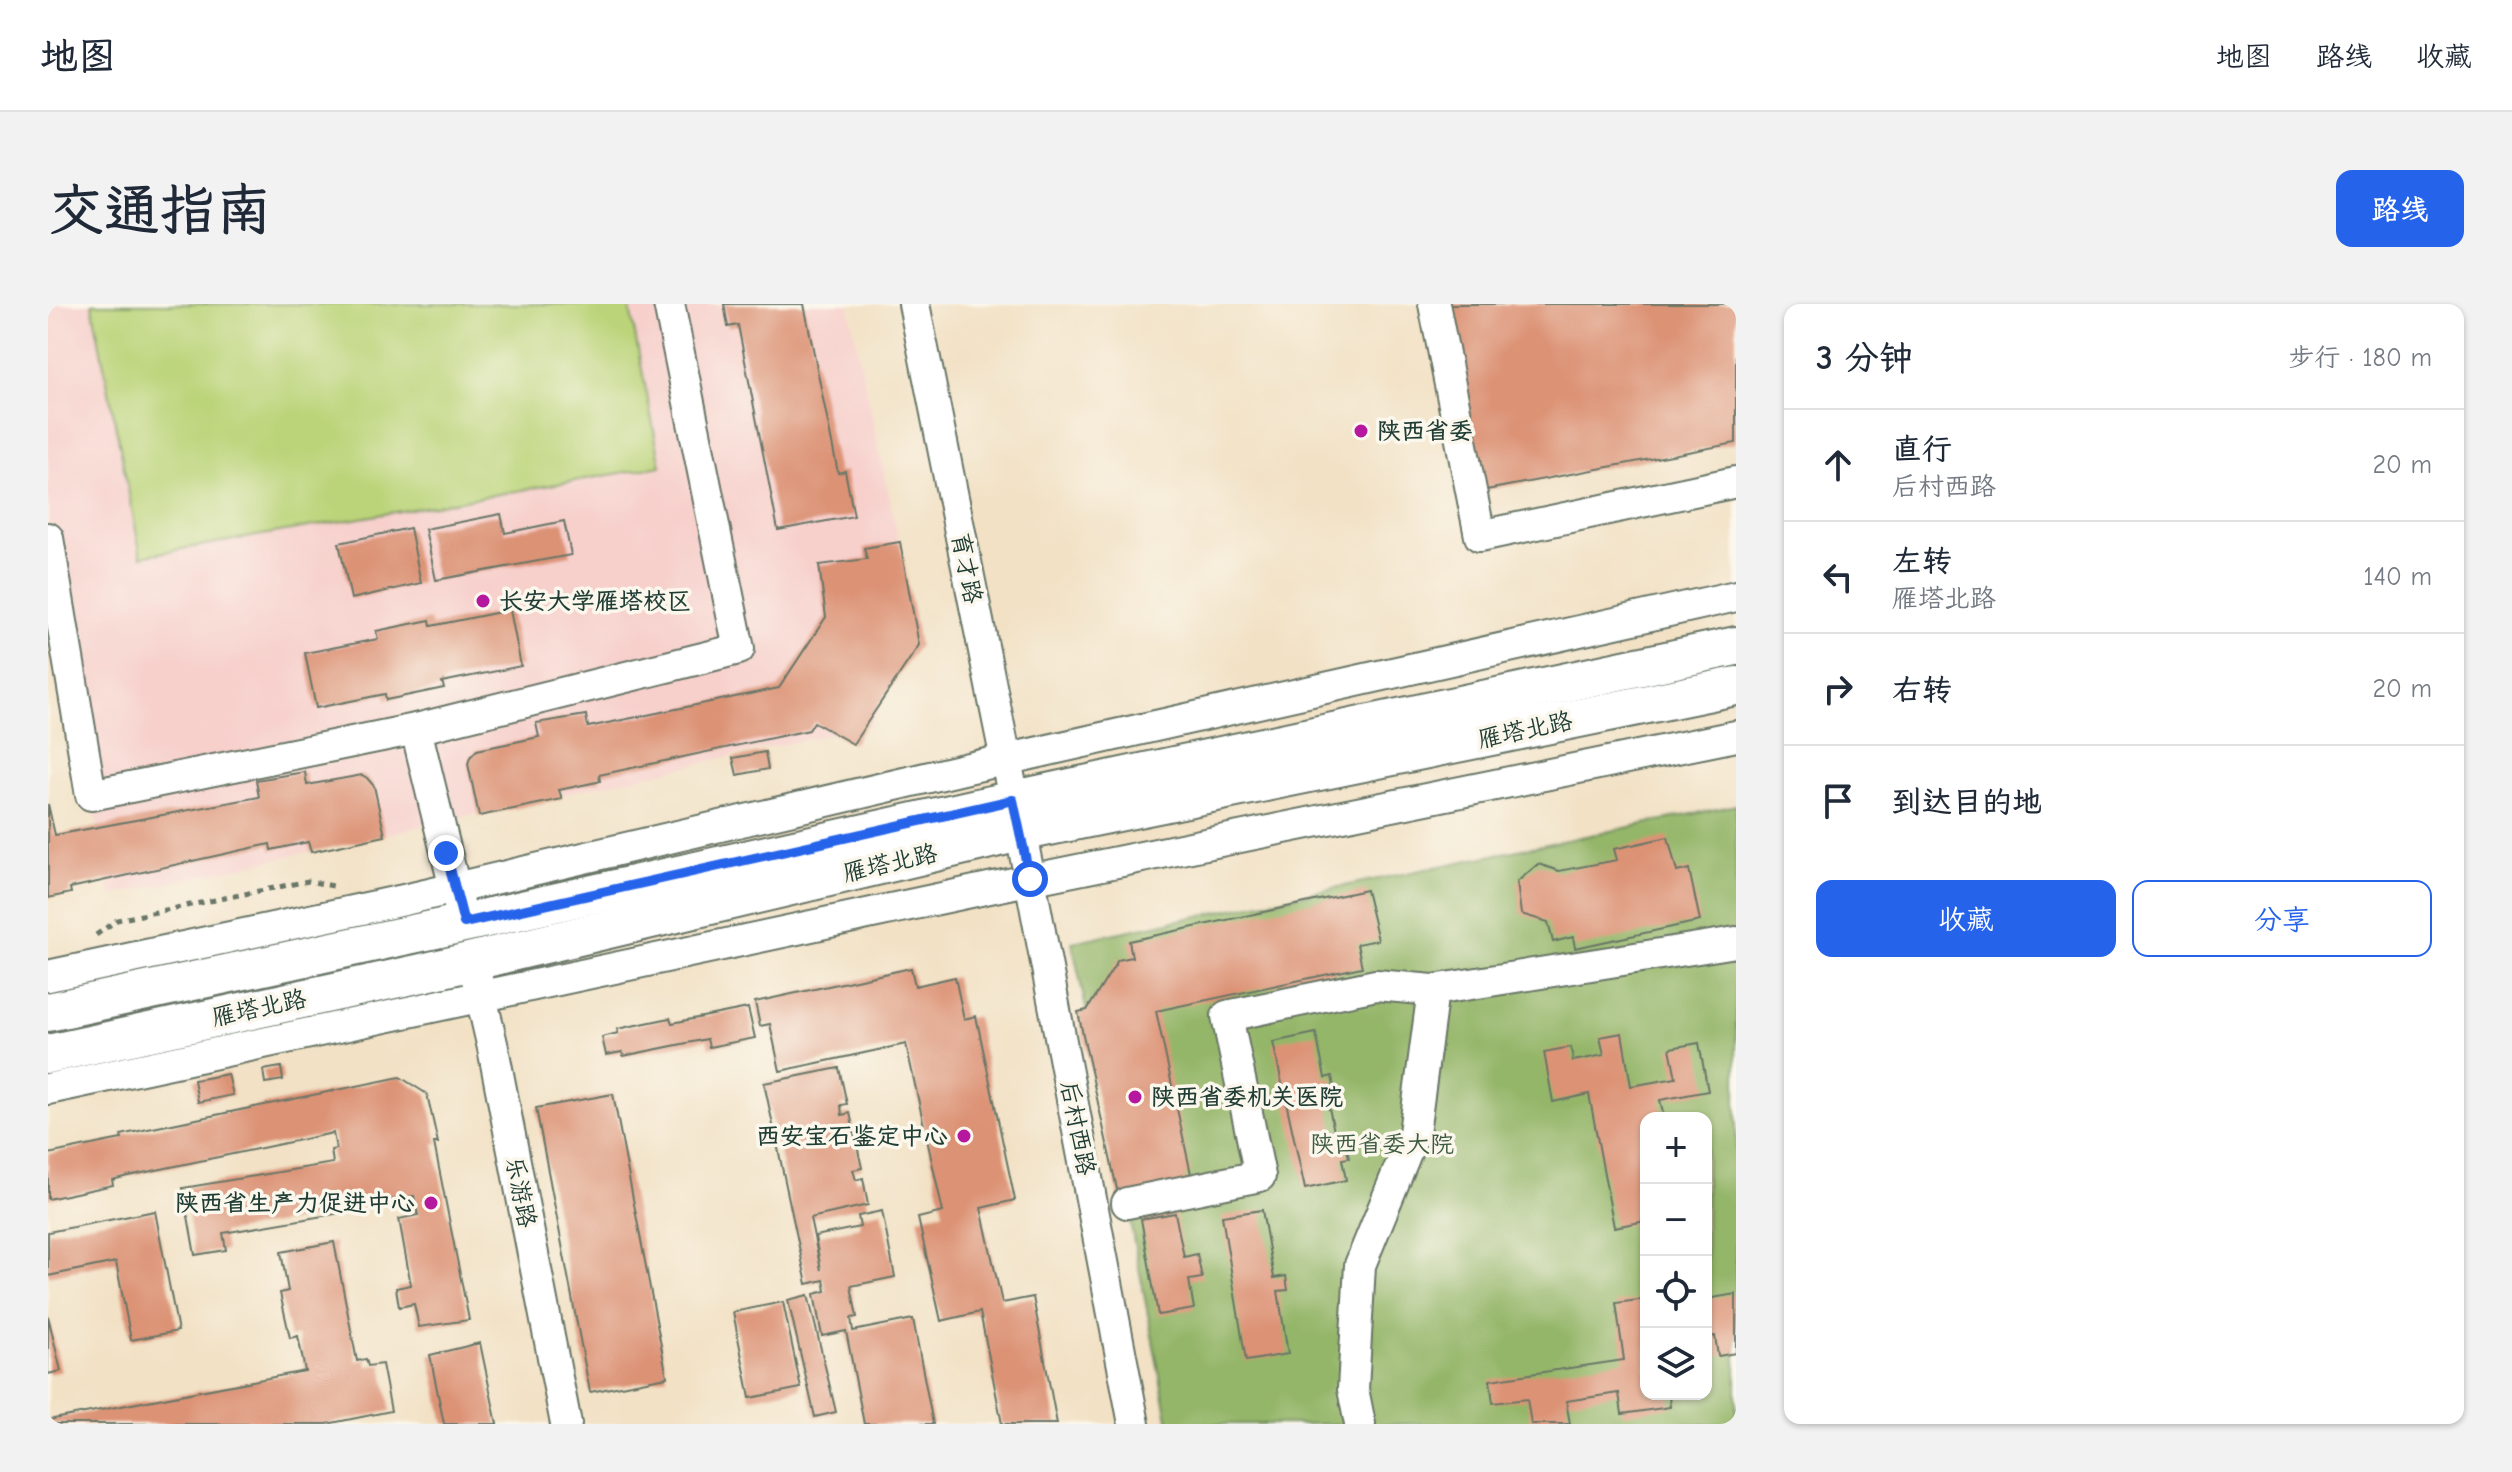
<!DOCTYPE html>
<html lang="zh">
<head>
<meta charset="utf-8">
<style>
	body { margin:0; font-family:"Comic Neue","LXGW WenKai TC",sans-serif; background:#f2f2f3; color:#1f2937 }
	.controls { position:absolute; right:24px; bottom:24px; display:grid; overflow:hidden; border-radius:16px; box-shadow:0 2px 6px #0004 }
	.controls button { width:72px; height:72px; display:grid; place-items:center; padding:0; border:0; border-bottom:2px solid #e0e1e3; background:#fff; color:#1f2937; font:40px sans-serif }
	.stop { position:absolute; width:24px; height:24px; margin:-18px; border:6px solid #2563eb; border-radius:50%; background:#fff }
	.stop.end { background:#2563eb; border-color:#fff; box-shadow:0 2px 8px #0008 }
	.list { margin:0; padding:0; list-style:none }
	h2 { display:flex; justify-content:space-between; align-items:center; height:104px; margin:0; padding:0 32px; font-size:34px }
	h2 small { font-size:26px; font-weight:400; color:#747a83 }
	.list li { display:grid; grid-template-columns:52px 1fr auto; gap:24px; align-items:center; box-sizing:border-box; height:112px; padding:0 32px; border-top:2px solid #e0e1e3 }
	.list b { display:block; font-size:30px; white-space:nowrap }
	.list p { margin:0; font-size:26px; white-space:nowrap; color:#747a83 }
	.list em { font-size:26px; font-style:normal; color:#747a83 }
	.actions { display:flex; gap:16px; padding:24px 32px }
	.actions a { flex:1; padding:18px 0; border:2px solid #2563eb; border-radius:16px; text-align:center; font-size:28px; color:#2563eb }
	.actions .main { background:#2563eb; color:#fff }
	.icon { flex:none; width:44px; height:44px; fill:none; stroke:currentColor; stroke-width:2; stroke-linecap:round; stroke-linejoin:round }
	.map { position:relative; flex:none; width:1688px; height:1120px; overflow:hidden; border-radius:16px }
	header { display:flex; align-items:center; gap:48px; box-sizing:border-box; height:112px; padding:0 40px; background:#fff; border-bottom:2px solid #e0e1e3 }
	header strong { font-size:38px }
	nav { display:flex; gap:44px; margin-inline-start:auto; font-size:28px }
	.intro { display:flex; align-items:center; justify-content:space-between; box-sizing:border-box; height:192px; padding:0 48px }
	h1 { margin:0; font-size:56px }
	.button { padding:20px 36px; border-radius:16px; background:#2563eb; color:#fff; font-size:28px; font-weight:700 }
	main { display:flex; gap:48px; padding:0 48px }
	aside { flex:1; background:#fff; border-radius:16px; box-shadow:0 2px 6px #0004 }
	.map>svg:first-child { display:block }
</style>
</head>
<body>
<header>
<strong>地图</strong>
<nav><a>地图</a><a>路线</a><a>收藏</a></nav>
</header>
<div class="intro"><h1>交通指南</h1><a class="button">路线</a></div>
<main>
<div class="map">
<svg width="1688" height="1120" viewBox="0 0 1688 1120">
	<rect width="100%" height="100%" fill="#fbf7ec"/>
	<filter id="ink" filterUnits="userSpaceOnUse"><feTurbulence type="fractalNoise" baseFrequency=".0125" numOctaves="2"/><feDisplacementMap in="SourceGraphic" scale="16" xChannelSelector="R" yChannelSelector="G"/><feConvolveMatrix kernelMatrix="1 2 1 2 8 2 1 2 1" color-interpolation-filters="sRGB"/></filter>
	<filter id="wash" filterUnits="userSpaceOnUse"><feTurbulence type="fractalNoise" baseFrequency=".006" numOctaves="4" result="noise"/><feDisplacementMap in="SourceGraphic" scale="32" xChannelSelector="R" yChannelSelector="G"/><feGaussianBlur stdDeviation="1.8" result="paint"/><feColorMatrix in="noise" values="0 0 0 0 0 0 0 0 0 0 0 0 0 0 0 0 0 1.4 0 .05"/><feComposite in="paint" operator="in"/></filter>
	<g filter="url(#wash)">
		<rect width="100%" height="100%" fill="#f2e1c5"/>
		<!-- built -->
		<polygon fill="#f7d0cc" points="0,0 800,0 870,328 822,421 63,592 0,266"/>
		<!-- green -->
		<polygon fill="#bbd479" stroke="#6d8856" stroke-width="2" points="44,0 581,0 613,162 93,252"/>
		<!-- forest -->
		<path fill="#94b669" stroke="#5a7a4e" stroke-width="2" fill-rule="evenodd" d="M1688,501V1120H1121L1077,891L1024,638ZM1598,814H1658V1090H1598Z"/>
		<g id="blocks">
			<!-- building -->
			<g fill="#dc9274">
				<polygon points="676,0 756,0 790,169 797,167 806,212 730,226 690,21 680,23"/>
				<polygon points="1398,0 1688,0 1688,139 1433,187"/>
				<polygon points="453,210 457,229 516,217 523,251 388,276 377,225"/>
				<polygon points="362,224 373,279 303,295 291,239"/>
				<polygon points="852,238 871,341 805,440 766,418 761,426 551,471 552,477 549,478 511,486 514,495 431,512 420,460 422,453 429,446 491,433 488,419 538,411 540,423 731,384 778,313 771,261 819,255 816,244"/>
				<polygon points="462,306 473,362 394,378 396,384 338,396 337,390 268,404 257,349 330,335 328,327 382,316 383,322"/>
				<polygon points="717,448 720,465 689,471 685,454"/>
				<polygon points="257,468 259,481 314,471 319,474 326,482 337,532 263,548 260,538 223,546 222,540 22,584 23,589 0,594 0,500 7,531 211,493 208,476"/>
				<polygon points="1620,533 1629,568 1641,565 1652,617 1527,644 1525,633 1505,638 1500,618 1473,610 1469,578 1490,560 1511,567 1569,556 1566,545"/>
				<polygon points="1318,586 1330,636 1309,640 1314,663 1108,707 1143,870 1137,871 1140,884 1072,899 1030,708 1039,706 1070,656 1084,653 1081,637"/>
				<polygon points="863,664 867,682 907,673 916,715 928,712 967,896 933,904 954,999 985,993 1009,1120 954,1120 932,1008 893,1017 870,914 895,908 858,740 732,767 722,720 712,722 707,698"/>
				<polygon points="700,704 707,734 661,743 659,735 575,752 574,748 558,751 554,733 570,729 569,725 622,714 624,719"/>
				<polygon points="1268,729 1277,774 1284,772 1287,788 1278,790 1289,841 1298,840 1301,854 1294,855 1298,876 1257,885 1225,738"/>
				<polygon points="1574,729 1583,782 1628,774 1622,744 1651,739 1660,787 1612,796 1616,814 1598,814 1598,917 1566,923 1541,790 1505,798 1496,748 1523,743 1525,757 1556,751 1552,733"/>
				<polygon points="233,763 235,776 217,779 215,766"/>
				<polygon points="791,764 799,800 793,801 794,811 802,809 814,864 805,866 808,876 815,874 820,901 762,914 773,966 767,932 812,923 810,912 834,907 847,973 803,982 809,1013 803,1014 805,1027 865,1015 885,1120 816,1120 798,1027 774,1032 766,990 778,987 776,976 759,980 716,779"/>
				<polygon points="180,770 185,791 150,798 146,776"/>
				<polygon points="352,773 379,790 390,839 386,839 421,1016 371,1023 366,1000 351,1003 348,984 363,981 351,915 370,911 366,892 293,905 290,892 293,909 175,929 178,946 147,951 135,884 285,859 283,846 288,845 285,829 80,872 64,876 65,881 0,895 0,850 63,837 74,835 73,831 100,825"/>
				<polygon points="565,790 619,1073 542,1088 488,804"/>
				<polygon points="1214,906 1226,974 1238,972 1240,986 1230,987 1240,1050 1198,1057 1174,912"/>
				<polygon points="107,907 130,1027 83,1036 68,958 0,972 0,928"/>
				<polygon points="1127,909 1136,953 1149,950 1154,974 1141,976 1146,1005 1110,1011 1093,915"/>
				<polygon points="286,938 309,1057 318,1055 320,1062 334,1060 343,1107 279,1120 0,1120 0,1116 257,1067 250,1032 242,1034 232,989 240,987 233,948"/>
				<polygon points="1688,990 1688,1049 1670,1052 1667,1032 1658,1033 1658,995"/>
				<polygon points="760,991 788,1108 767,1113 740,996"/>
				<polygon points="1598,995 1598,1090 1621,1090 1622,1103 1574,1110 1571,1089 1518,1097 1522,1120 1483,1120 1479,1095 1445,1099 1442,1076 1576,1056 1568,999"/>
				<polygon points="735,998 753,1084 702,1094 685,1008"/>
				<polygon points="0,1012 13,1067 0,1070"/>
				<polygon points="432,1039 449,1120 396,1120 382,1051"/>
			</g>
		</g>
	</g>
	<g filter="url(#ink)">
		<use href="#blocks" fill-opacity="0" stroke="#697667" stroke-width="2"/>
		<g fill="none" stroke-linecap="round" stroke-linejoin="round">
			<defs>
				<g id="minor">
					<polyline points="866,0 982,575 1086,1120"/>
					<polyline points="1386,0 1432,232 1688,178"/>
					<polyline points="0,234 43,491 368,425 411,601"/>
					<polyline points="368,425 691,345 621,0"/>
					<polyline points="0,672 356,596 920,464 1688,292"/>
					<polyline points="429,675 445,744 518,1120"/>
					<polyline points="0,785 946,583 1688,432"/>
					<polyline points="1079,899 1212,872 1179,712 1328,681 1385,686"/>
					<polyline points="1312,1120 1305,1085 1312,961 1366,829 1385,686 1688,638"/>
				</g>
				<g id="major">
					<polyline points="0,708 416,619 929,504 1688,342"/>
					<polyline points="0,750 374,669 972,528 1688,382"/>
				</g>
			</defs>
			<!-- minor casing -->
			<use href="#minor" stroke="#697667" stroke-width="34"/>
			<!-- major casing -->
			<use href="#major" stroke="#697667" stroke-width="42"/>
			<!-- path -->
			<polyline stroke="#697667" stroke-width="5" stroke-dasharray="6 6" stroke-linecap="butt" points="48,631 69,616 260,577 285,582"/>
			<!-- minor -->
			<use href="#minor" stroke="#fff" stroke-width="30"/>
			<!-- major -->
			<use href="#major" stroke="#fff" stroke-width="38"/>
		</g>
	</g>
	<g fill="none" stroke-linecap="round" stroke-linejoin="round" filter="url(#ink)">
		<!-- route -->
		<polyline stroke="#2563eb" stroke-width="10" points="398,549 416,619 965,496 982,575"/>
	</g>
	<!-- markers -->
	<g fill="#b5179e" stroke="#fbf7ec" stroke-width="3">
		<circle cx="1313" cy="127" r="8"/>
		<circle cx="435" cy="297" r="8"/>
		<circle cx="1087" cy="793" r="8"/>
		<circle cx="916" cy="832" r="8"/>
		<circle cx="383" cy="899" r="8"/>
	</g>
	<g text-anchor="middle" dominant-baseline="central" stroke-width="7" stroke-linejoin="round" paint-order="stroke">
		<!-- poi labels -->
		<g font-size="24" font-weight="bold" fill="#1f3d34" stroke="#fbf7ec" text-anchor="start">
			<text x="1329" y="127">陕西省委</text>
			<text x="451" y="297">长安大学雁塔校区</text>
			<text x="1103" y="793">陕西省委机关医院</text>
			<text x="900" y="832" text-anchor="end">西安宝石鉴定中心</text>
			<text x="367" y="899" text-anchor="end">陕西省生产力促进中心</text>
		</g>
		<!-- street labels -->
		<g font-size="24" fill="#1f3d34" stroke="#fbf7ec">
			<text transform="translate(919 264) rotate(79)">育才路</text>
			<text transform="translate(1477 426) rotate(-12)">雁塔北路</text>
			<text transform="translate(842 559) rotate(-13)">雁塔北路</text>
			<text transform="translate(211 704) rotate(-12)">雁塔北路</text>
			<text transform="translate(1030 824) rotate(79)">后村西路</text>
			<text transform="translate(473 888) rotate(79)">乐游路</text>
		</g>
		<!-- park labels -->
		<g font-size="24" fill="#3e5b42" stroke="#fbf7ec">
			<text x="1334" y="840">陕西省委大院</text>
		</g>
	</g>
</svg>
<div class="controls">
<button>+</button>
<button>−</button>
<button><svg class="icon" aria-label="locate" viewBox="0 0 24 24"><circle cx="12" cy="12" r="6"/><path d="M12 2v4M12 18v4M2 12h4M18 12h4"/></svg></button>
<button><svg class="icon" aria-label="layers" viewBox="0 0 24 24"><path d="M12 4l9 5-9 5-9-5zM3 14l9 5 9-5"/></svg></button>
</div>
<div class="stop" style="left:982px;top:575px"></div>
<div class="stop end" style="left:398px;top:549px"></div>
</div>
<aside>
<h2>3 分钟<small>步行 · 180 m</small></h2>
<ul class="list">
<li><svg class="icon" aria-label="ahead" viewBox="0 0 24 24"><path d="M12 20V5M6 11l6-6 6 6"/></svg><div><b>直行</b><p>后村西路</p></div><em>20 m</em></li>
<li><svg class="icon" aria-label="left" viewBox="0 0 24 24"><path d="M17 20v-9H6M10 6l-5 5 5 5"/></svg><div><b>左转</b><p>雁塔北路</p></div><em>140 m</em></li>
<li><svg class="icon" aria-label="right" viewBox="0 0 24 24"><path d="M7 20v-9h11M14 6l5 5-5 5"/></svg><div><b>右转</b></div><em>20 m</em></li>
<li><svg class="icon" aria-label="arrive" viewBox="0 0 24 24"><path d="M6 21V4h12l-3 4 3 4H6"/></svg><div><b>到达目的地</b></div></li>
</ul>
<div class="actions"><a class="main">收藏</a><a>分享</a></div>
</aside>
</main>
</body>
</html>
